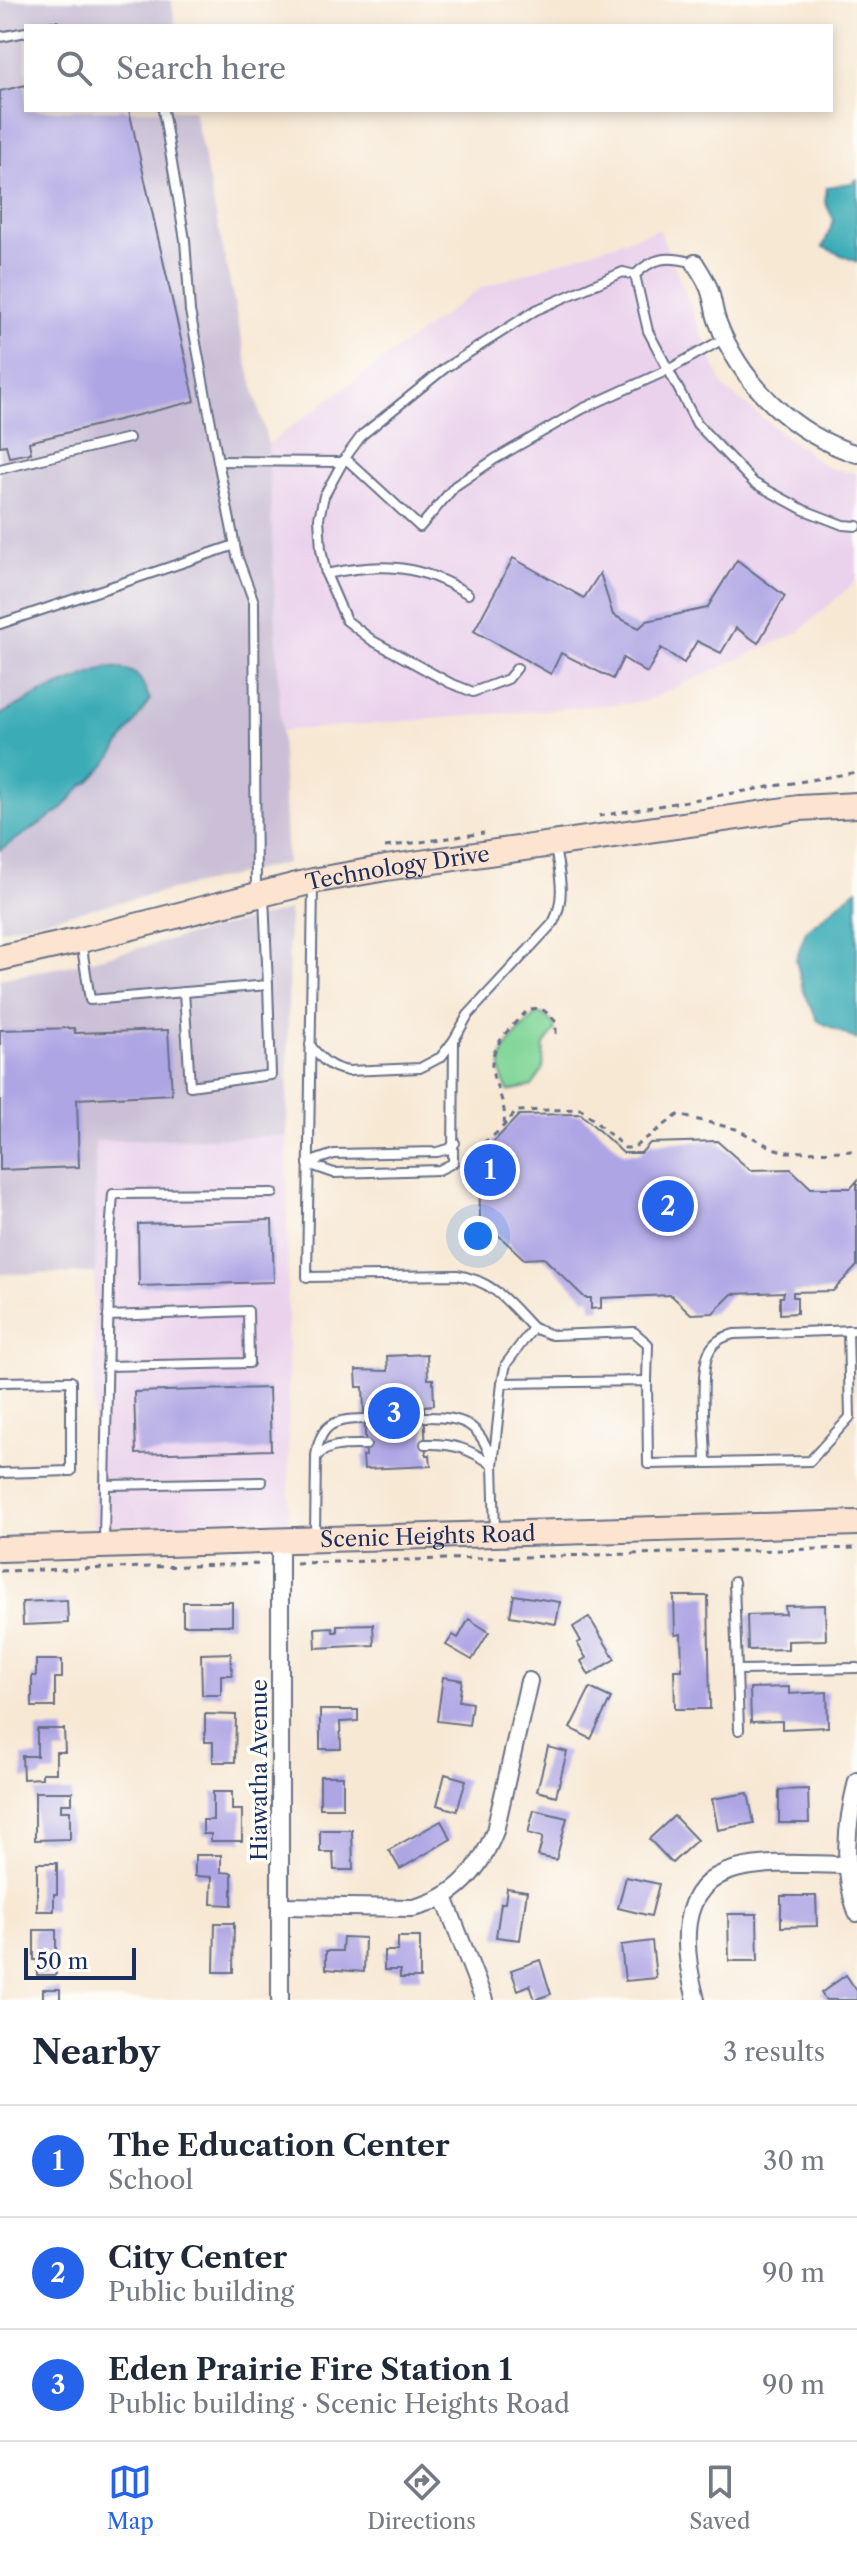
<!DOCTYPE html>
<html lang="en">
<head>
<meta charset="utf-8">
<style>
	body { margin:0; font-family:"Libre Caslon Text",serif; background:#f6f6f7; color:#1f2937 }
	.scale { position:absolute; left:24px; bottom:20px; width:112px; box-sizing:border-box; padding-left:8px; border:4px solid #1b2f5e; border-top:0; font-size:22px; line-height:28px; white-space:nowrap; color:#1b2f5e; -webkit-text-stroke:6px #fdfcf7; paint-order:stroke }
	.you { position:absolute; left:478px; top:1236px; width:28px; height:28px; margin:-20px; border:6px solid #fff; border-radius:50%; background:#1a73e8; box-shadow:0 0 0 12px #1a73e833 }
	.badge { display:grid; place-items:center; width:52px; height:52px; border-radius:50%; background:#2563eb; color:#fff; font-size:26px; font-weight:700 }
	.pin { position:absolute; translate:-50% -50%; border:4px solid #fff; box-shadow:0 2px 8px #0006 }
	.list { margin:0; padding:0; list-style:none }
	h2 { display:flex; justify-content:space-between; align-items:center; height:104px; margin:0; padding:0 32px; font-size:34px }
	h2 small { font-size:26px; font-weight:400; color:#747a83 }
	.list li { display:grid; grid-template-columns:52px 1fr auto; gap:24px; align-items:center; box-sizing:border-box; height:112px; padding:0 32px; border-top:2px solid #e0e1e3 }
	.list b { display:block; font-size:30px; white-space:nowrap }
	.list p { margin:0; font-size:26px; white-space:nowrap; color:#747a83 }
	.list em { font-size:26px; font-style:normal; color:#747a83 }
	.icon { flex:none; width:44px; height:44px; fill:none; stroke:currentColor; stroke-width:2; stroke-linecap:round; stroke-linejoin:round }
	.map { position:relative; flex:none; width:857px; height:2000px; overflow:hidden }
	.search { position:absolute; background:#fff; box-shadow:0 4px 12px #0003; left:24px; right:24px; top:24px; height:88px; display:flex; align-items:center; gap:20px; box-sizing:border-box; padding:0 28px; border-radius:0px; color:#747a83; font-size:30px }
	.sheet { height:440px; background:#fff }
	nav { display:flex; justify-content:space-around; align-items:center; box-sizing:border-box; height:112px; border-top:2px solid #e0e1e3; background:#fff; font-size:22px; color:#747a83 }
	nav a { display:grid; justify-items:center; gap:4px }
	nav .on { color:#2563eb }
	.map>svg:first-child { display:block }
</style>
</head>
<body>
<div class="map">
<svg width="857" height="2000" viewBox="0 0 857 2000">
	<rect width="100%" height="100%" fill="#fdfcf7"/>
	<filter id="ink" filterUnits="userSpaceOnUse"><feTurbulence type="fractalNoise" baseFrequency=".0125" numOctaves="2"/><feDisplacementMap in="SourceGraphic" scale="16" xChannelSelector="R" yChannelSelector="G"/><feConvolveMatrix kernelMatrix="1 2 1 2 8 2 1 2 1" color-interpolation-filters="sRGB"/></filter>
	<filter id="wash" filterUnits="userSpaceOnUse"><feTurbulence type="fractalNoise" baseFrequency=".006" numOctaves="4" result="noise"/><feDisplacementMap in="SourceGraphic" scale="32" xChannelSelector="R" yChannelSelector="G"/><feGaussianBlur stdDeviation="1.8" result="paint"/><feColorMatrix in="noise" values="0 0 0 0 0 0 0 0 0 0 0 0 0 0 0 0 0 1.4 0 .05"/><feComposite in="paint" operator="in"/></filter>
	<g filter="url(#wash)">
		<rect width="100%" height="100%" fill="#f7e8d4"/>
		<!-- built -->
		<g fill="#ead1ec">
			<polygon points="659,229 724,388 826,467 857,474 857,580 799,632 643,702 281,731 268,444 481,288"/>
			<polygon points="287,1136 289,1526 93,1526 95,1141"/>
		</g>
		<!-- industrial -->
		<g fill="#cabfd6">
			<polygon points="0,0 171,0 176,26 26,26 26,110 194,110 245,355 268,444 287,863 0,930"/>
			<polygon points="289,910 287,1136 95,1141 96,1273 0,1274 0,979 72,965"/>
		</g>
		<!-- green -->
		<path fill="#83d79a" stroke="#4f837c" stroke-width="2" d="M536,1014H542L553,1023L555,1030L544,1045L543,1069L532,1086L508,1091C488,1055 514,1038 536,1014Z"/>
		<!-- water -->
		<g fill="#3bacb6" stroke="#2b6e8a" stroke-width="2">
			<polygon points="857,179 857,262 823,247 834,220 825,202 827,187 851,183"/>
			<path d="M109,667C138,670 139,674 150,700L107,763L89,782L83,785L61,810L0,850V715L41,693Z"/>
			<polygon points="857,889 857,1040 818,1021 803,990 796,959 806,931"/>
		</g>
		<g id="blocks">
			<!-- building -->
			<g fill="#aea5e4">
				<polygon points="26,85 26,110 129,110 195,401 29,442 31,453 9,457 6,445 0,446 0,91"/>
				<polygon points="513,558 584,598 600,573 613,615 639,628 647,621 707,608 737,560 785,596 758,643 736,628 721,653 697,641 684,663 661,648 647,673 623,658 613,679 561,653 551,674 474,631"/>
				<polygon points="74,1028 75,1033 168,1030 172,1094 77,1099 79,1167 0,1170 0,1030"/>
				<polygon points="581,1114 623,1153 641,1153 650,1143 717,1141 750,1170 791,1169 811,1188 851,1188 857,1181 857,1266 833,1291 793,1292 793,1297 797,1297 797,1313 780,1314 780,1297 783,1297 784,1292 732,1294 713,1313 691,1314 671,1295 601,1298 601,1308 591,1309 591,1298 585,1298 544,1258 524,1259 480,1218 479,1157 519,1115"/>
				<polygon points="272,1220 274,1282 139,1286 138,1224"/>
				<polygon points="427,1354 428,1379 433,1379 434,1405 424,1406 426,1455 430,1455 431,1466 364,1469 363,1456 366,1456 363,1387 357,1387 356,1370 388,1371 387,1356"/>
				<polygon points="269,1388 271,1450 136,1454 134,1392"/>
				<polygon points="514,1595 560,1602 556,1624 510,1616"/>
				<polygon points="674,1596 708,1596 710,1709 675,1709 674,1670 682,1670 681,1634 675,1635"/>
				<polygon points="67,1600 68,1623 23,1625 22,1602"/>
				<rect x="183" y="1602" width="49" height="23"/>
				<polygon points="825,1605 826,1640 788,1641 788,1649 748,1650 747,1615 786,1614 785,1606"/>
				<polygon points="589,1617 615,1659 589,1675 581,1661 586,1658 577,1643 581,1641 573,1627"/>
				<polygon points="469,1619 489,1632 472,1660 446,1645 453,1635 458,1638"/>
				<polygon points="373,1624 374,1645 316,1648 315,1628 332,1627 333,1632 337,1632 337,1625"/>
				<polygon points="231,1653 232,1675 221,1675 221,1695 202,1695 201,1654"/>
				<polygon points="36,1660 62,1660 62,1678 55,1678 55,1707 32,1707 32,1676 36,1676"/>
				<polygon points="443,1677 462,1680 459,1701 472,1703 469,1725 437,1721"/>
				<polygon points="789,1687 789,1694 827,1692 828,1727 782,1729 782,1721 751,1722 750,1688"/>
				<polygon points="590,1688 611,1698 591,1739 570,1728"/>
				<polygon points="320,1710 358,1710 358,1721 340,1722 341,1749 320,1749"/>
				<polygon points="205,1714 236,1715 235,1762 213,1762 213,1742 205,1742"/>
				<polygon points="37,1729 64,1729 65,1752 56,1752 56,1773 42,1773 42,1778 23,1779 22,1756 37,1756"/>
				<polygon points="548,1747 567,1752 556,1796 537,1791"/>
				<polygon points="445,1774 466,1780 457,1811 437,1805"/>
				<rect x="320" y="1776" width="23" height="32"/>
				<polygon points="808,1789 809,1823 779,1823 779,1790"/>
				<polygon points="35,1792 72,1792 72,1804 61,1804 61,1811 70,1811 70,1839 35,1840"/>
				<polygon points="213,1792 232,1792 232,1810 242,1810 242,1841 211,1841 211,1834 203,1834 203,1820 213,1820"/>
				<polygon points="748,1793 754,1823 718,1830 712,1799"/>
				<polygon points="534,1810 567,1818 556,1860 538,1856 543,1837 528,1833"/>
				<polygon points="674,1816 697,1840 672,1863 649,1839"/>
				<polygon points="441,1821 451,1839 400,1869 389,1850"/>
				<polygon points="320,1830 352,1830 353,1870 334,1870 333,1852 320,1852"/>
				<polygon points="195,1855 221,1855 221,1872 232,1873 232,1905 211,1904 212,1877 195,1876"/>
				<polygon points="37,1863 57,1863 57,1894 54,1894 54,1911 37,1911"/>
				<polygon points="626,1877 659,1884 651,1916 618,1908"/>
				<polygon points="507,1888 527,1891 520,1940 496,1937 501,1903 505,1903"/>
				<polygon points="781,1896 816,1896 817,1926 781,1927"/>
				<polygon points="728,1914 757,1914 758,1961 729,1961"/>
				<polygon points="215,1923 234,1923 233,1972 214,1972"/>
				<polygon points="34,1930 56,1930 56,1975 37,1975 37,1960 34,1960"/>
				<polygon points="343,1937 365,1938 364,1972 326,1969 326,1951 342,1951"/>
				<polygon points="398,1937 420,1937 420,1978 400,1978 400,1970 384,1970 384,1951 398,1951"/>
				<polygon points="652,1941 656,1978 625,1981 621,1945"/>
				<polygon points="540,1960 551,1994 535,2000 530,1985 518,1990 511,1970"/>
				<polygon points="846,1975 857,1991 857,2000 826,2000 821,1993"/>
				<rect x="43" y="1989" width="17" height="11"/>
			</g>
		</g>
	</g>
	<g filter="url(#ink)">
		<use href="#blocks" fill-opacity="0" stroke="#687087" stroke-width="2"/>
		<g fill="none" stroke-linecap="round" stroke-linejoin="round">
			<defs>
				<g id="lane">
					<polyline points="51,26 56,26"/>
					<polyline points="0,37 26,32"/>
					<polyline points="163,110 185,240 190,311 218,461 237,556 254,602 256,892"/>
					<path d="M695,263C669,256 654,256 635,275L648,331L697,424L754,483L804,510L843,525L857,526"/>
					<polyline points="345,458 420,527 455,486 495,459 582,409 668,370 725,338"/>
					<polyline points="218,461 342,462"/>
					<polyline points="0,469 129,438"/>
					<path d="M326,574C381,562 420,564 468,594"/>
					<polyline points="0,624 235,545"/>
					<polyline points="517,668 508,679 473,692 450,683 373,641 346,620 326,574 321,549 319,518 324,496 345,458 362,435 445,368 536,310 623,272 635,275"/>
					<path d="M313,886L307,1277L457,1275C494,1281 509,1303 533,1328L506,1364L502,1383L493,1465L495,1531"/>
					<polyline points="81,941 90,1000 268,985 264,897"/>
					<polyline points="184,992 190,1086 271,1075 268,985"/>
					<path d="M310,1045C321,1059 330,1068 348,1071L420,1068L441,1057L454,1040"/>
					<polyline points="308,1163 334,1154 437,1152 449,1149 455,1143"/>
					<path d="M308,1164L334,1173L439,1170L453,1163L454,1040L468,1015L553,923C566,898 560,875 555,848"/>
					<polyline points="533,1328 552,1335 634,1332 648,1344 647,1381"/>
					<polyline points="107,1366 249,1363 248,1311 108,1316"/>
					<polyline points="0,1382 71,1381 71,1471 0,1473"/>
					<path d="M502,1383L647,1381L648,1464L706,1463C706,1437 699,1372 709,1352C714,1341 723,1337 734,1334L857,1330"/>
					<path d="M424,1417C462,1416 480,1423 492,1461"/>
					<path d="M425,1444C453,1443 470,1449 493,1465"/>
					<path d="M316,1456C320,1424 334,1419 364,1419"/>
					<polyline points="706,1463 810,1461 850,1417 848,1330"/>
					<polyline points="105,1485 262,1482"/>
					<path d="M315,1535L316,1457C329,1443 348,1445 366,1445"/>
					<polyline points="104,1541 110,1233 113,1194 273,1193"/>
					<polyline points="734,1582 739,1730"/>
					<polyline points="737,1670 857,1668"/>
				</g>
				<g id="street">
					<path d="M695,263C699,270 704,277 707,284C713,295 713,309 717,320C740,383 794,435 857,454"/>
					<path d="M857,1781C846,1825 842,1869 857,1913"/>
					<polyline points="444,1897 484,2000"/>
					<path d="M281,1906L413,1908C456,1898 480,1870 495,1831L529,1681"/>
					<polyline points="280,2000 280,1541"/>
					<path d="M696,2000C684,1953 673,1885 736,1869C770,1860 811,1865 847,1865"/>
				</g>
				<g id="secondary">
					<path id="s1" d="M0,958L81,940L313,881L386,868L799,808L857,805"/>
					<path id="s2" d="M0,1549L857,1523"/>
				</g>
			</defs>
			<!-- lane casing -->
			<use href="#lane" stroke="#687087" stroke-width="12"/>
			<!-- street casing -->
			<use href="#street" stroke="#687087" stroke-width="20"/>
			<!-- secondary casing -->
			<use href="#secondary" stroke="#687087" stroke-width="28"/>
			<!-- path -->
			<g stroke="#687087" stroke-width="3" stroke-dasharray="6 6" stroke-linecap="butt">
				<polyline points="599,816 857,772"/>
				<polyline points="385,847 484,833"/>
				<path d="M504,1125C506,1107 501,1098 495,1081C483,1051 509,1029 528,1010C542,1005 547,1013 556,1022V1035"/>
				<path d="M472,1147C492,1142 504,1125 517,1111L581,1109L625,1148H633L678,1115L736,1129L773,1148L786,1152L857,1151"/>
				<polyline points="296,1563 857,1548"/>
				<polyline points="0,1571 264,1564"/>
			</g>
			<!-- lane -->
			<use href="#lane" stroke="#fff" stroke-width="8"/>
			<!-- street -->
			<use href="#street" stroke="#fff" stroke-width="16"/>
			<!-- secondary -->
			<use href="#secondary" stroke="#fde4d1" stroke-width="24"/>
		</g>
	</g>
	<g text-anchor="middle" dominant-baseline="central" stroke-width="7" stroke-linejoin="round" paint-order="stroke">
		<!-- street labels -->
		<g font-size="22" fill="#1b2f5e" stroke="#fdfcf7">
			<text stroke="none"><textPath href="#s1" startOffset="408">Technology Drive</textPath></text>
			<text stroke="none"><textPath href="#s2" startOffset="428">Scenic Heights Road</textPath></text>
			<text transform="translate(259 1770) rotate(-90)">Hiawatha Avenue</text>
		</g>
	</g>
</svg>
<div class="scale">50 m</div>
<div class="you"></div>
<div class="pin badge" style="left:490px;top:1170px">1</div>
<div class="pin badge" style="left:668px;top:1206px">2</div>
<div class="pin badge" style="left:394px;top:1413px">3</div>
<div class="search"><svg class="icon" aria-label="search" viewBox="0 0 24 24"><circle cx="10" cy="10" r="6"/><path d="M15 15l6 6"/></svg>Search here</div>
</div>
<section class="sheet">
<h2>Nearby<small>3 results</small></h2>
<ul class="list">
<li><span class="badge">1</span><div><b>The Education Center</b><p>School</p></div><em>30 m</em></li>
<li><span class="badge">2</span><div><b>City Center</b><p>Public building</p></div><em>90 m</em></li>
<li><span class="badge">3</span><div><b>Eden Prairie Fire Station 1</b><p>Public building · Scenic Heights Road</p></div><em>90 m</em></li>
</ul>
</section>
<nav>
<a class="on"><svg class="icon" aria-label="map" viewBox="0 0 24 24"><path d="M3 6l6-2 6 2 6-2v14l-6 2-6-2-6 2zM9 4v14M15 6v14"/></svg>Map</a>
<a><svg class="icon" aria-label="directions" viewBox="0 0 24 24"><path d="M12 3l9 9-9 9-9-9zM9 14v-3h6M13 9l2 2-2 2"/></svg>Directions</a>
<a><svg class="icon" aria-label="saved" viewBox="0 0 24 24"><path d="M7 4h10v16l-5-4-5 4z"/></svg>Saved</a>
</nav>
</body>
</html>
